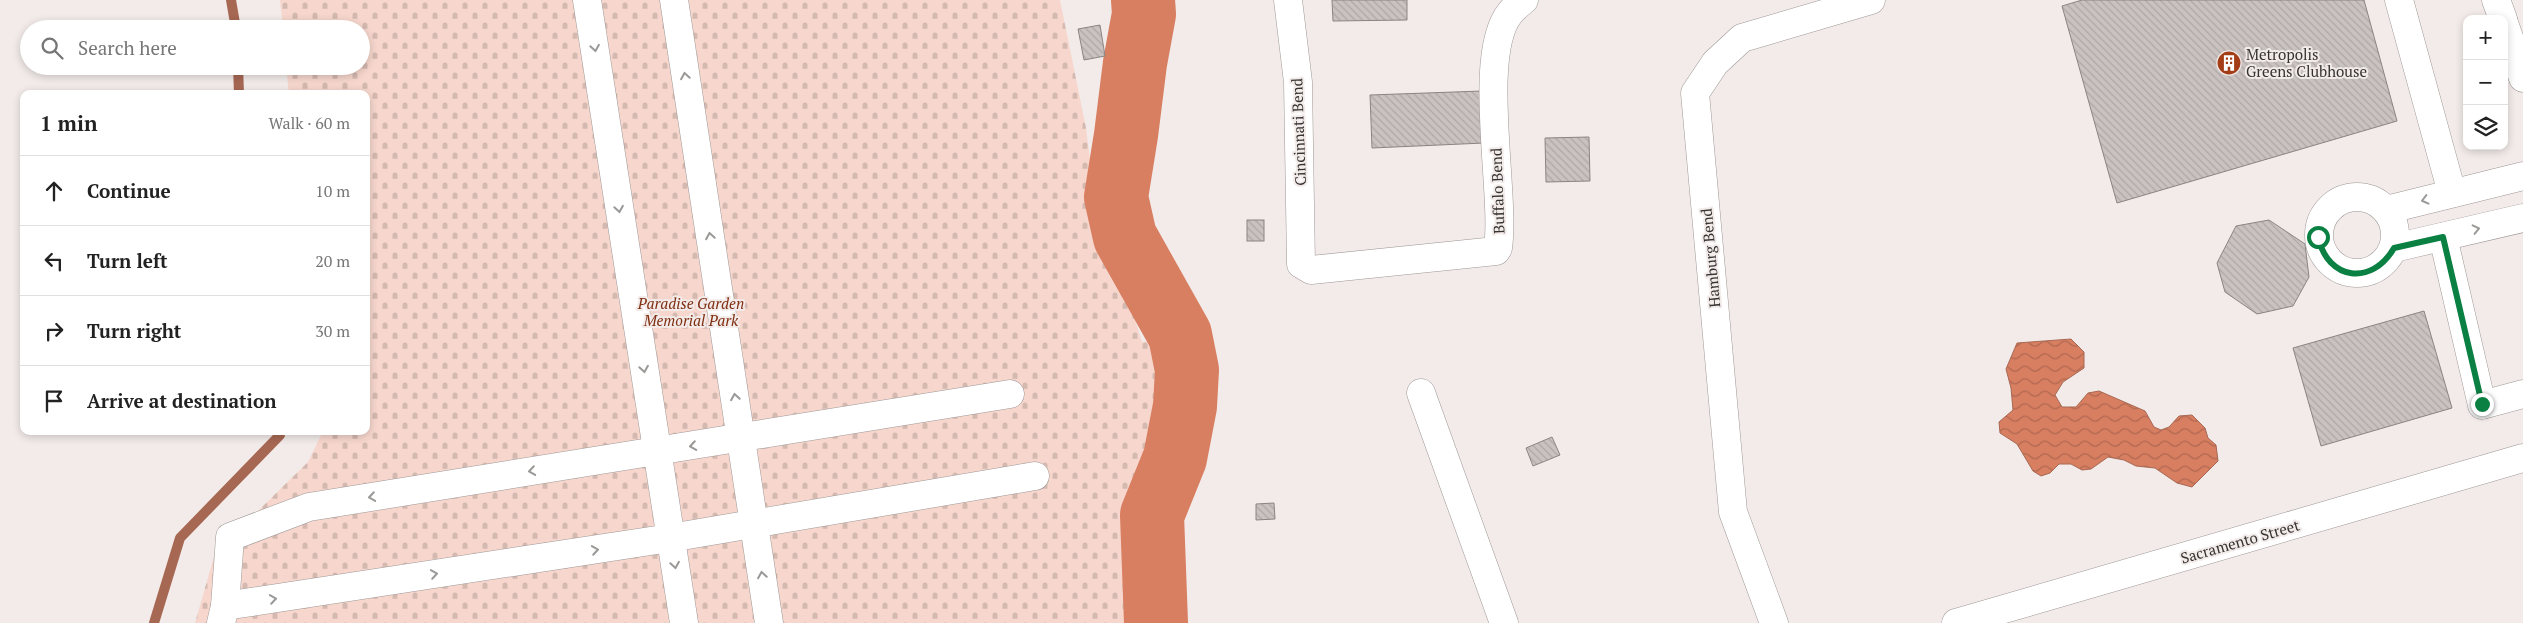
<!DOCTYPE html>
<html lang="en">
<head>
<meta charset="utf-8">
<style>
	body { margin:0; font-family:"PT Serif",serif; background:#f2f2f2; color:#222 }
	.controls { position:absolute; right:15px; top:15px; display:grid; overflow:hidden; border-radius:10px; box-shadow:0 2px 8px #0003 }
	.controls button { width:45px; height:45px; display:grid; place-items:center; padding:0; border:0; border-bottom:1px solid #e0e0e0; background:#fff; color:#222; font:25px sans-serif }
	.stop { position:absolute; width:15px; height:15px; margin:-11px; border:4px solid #0b8043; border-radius:50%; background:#fff }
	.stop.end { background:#0b8043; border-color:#fff; box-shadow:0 1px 5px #0008 }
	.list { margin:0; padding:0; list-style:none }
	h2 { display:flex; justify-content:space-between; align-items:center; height:65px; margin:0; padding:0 20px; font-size:21px }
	h2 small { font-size:16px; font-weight:400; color:#767676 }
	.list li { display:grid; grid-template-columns:32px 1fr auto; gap:15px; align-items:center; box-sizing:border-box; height:70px; padding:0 20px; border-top:1px solid #e0e0e0 }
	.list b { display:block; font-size:19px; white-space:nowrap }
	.list em { font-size:16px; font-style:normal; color:#767676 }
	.icon { flex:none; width:28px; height:28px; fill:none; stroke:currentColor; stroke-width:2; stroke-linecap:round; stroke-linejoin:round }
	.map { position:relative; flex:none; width:2523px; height:623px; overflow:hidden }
	.search { position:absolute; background:#fff; box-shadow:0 2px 8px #0003; left:20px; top:20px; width:350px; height:55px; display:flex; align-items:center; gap:12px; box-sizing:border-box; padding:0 18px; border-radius:28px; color:#767676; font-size:19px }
	.panel { position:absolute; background:#fff; box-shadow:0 2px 8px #0003; left:20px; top:90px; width:350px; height:345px; border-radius:10px }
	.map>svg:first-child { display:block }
</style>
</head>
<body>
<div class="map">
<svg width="2523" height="623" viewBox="0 0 2523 623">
	<defs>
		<pattern id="cemetery-stones" width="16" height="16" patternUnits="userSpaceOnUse" patternTransform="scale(1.25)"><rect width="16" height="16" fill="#f7d7cd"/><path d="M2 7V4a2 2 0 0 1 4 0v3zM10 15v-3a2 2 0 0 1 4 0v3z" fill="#d4b9b0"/></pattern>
		<pattern id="water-waves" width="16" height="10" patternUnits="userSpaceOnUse" patternTransform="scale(1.25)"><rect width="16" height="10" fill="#d87e61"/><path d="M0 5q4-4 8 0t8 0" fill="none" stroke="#b06851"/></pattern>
		<pattern id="building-back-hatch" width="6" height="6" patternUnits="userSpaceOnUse" patternTransform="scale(1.25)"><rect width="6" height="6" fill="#c9c2c0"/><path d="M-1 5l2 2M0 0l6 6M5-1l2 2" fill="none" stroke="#ada7a5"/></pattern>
	</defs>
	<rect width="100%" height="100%" fill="#f2ebe9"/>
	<!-- cemetery -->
	<polygon fill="url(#cemetery-stones)" points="280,0 1060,0 1086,128 1100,240 1130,303 1142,342 1180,335 1187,370 1185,406 1175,458 1152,515 1156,623 195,623 215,553 308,462 323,431 366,431 366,94 289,94 286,66 361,66 361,29 283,29"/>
	<!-- water -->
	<polygon fill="url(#water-waves)" stroke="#a76853" points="2071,339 2084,352 2084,368 2063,382 2055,395 2062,407 2076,407 2088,393 2099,391 2145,411 2154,427 2161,430 2169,427 2179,416 2192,415 2205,428 2208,438 2216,445 2218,461 2192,487 2177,483 2155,468 2136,466 2124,460 2108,457 2091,469 2082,470 2071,464 2059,464 2050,473 2041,476 2033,471 2017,444 2000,433 1999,422 2013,410 2011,388 2006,369 2017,343"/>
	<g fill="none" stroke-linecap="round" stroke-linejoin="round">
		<!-- stream -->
		<g stroke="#a76853" stroke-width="10">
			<polyline points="231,0 236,29"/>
			<polyline points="238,66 239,94"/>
			<polyline points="154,623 180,538 280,435 280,431"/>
		</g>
		<!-- river -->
		<polyline stroke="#d87e61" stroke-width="64" points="1143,0 1144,14 1135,63 1126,135 1116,197 1125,237 1180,335 1187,370 1185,406 1175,458 1152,515 1156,623"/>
	</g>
	<!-- building -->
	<g fill="url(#building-back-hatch)" stroke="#8a8482">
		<polygon points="1332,0 1407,0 1407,20 1333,21"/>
		<polygon points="2082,0 2364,0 2397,121 2117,203 2062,6"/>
		<polygon points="1100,25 1105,56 1084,60 1078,29"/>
		<polygon points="1482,91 1484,143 1372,148 1370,95"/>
		<polygon points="1589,137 1590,181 1546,182 1545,138"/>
		<rect x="1247" y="220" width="17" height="21"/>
		<polygon points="2269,220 2305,244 2309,277 2293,306 2257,314 2225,292 2217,263 2236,226"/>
		<polygon points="2424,311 2452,408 2321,446 2293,348"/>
		<polygon points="1552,437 1560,455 1533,466 1526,448"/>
		<polygon points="1274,503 1275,519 1256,520 1256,504"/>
	</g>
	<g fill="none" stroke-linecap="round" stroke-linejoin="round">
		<defs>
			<g id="minor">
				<polyline points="587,0 684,623"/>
				<polyline points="674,0 769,623"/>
				<path d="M1288,0L1298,82L1301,264L1311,270L1496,251L1498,248C1506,194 1476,55 1510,13C1514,8 1519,4 1524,0"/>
				<polyline points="2399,0 2452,193"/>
				<polyline points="2496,0 2503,19"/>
				<polyline points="2504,23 2523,78"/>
				<circle cx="2357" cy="235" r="38"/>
				<polyline points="2386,210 2523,176"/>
				<polyline points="2443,237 2482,405 2523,394"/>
				<polyline points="2394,248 2523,218"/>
				<polyline points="1421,393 1504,623"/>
				<polyline points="225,606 670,538 1035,476"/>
				<polyline points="221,623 225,606 230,537 309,507 1010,394"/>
				<polyline points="1774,623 1733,512 1695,93 1715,63 1742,38 1871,0"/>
				<polyline points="1956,623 2523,458"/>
			</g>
		</defs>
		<!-- minor casing -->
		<use href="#minor" stroke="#9e9896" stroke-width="29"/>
		<!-- minor -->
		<use href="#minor" stroke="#fff" stroke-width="28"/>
	</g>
	<!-- one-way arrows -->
	<defs><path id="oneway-chevron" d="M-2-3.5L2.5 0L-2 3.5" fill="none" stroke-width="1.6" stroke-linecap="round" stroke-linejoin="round" transform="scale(1.25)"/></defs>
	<g stroke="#9a9998">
		<use href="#oneway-chevron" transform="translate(595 48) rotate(81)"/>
		<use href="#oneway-chevron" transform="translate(685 76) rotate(-99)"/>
		<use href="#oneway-chevron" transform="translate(2425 200) rotate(166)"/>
		<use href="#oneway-chevron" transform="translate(619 209) rotate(81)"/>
		<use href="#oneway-chevron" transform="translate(2476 229) rotate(-13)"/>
		<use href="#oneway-chevron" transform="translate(710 236) rotate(-99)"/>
		<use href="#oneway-chevron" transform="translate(644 369) rotate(81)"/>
		<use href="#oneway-chevron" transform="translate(735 397) rotate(-99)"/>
		<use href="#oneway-chevron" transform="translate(693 446) rotate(171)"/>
		<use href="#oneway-chevron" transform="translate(532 471) rotate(171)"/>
		<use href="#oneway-chevron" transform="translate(372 497) rotate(171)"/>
		<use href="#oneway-chevron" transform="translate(595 550) rotate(-9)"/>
		<use href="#oneway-chevron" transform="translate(675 565) rotate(81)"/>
		<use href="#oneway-chevron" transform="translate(434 574) rotate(-9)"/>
		<use href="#oneway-chevron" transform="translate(762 575) rotate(-99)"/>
		<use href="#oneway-chevron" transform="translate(273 599) rotate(-9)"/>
	</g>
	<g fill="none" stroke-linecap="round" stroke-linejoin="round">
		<!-- route -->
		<path stroke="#0b8043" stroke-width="6" d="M2318,237C2328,281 2372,286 2394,248L2443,237L2482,404"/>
	</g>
	<!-- icons -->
	<defs>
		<symbol id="building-disc" viewBox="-11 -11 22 22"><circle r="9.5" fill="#a33d18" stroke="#f2ebe9"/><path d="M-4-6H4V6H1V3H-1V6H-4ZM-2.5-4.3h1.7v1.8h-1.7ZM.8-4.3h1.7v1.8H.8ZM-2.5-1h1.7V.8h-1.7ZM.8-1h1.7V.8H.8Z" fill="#fff"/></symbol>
	</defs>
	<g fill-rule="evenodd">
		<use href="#building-disc" x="2215" y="49" width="28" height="28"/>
	</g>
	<g text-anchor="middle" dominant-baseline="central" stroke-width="4" stroke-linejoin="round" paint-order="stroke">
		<!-- poi labels -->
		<g font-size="15" fill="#353332" stroke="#f2ebe9" text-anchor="start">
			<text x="2246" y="54">Metropolis<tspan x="2246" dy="17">Greens Clubhouse</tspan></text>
		</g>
		<!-- street labels -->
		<g font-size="15" fill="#353332" stroke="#f2ebe9">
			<text transform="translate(1298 132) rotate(-92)">Cincinnati Bend</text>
			<text transform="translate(1497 191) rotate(-92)">Buffalo Bend</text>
			<text transform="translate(1710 258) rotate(-95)">Hamburg Bend</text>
			<text transform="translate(2240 541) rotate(-16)">Sacramento Street</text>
		</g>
		<!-- park labels -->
		<g font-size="15" font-style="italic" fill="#802e11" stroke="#f2ebe9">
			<text x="691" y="303">Paradise Garden<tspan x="691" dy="17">Memorial Park</tspan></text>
		</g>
	</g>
</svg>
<div class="controls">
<button>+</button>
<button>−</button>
<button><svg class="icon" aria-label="layers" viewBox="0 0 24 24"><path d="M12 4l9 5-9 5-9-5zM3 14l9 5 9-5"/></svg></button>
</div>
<div class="stop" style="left:2318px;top:237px"></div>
<div class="stop end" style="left:2482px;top:404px"></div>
<div class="search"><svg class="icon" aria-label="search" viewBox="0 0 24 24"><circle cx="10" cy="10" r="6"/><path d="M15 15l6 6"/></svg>Search here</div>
<section class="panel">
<h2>1 min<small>Walk · 60 m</small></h2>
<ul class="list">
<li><svg class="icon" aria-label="ahead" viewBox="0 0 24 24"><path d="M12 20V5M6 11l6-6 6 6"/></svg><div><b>Continue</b></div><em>10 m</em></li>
<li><svg class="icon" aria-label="left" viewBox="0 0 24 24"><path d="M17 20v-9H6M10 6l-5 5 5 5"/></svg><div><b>Turn left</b></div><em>20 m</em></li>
<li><svg class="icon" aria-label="right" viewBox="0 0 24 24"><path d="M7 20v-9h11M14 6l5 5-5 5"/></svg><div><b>Turn right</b></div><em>30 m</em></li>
<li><svg class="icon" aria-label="arrive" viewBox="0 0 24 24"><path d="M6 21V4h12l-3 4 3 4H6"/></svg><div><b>Arrive at destination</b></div></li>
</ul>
</section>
</div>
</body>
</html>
